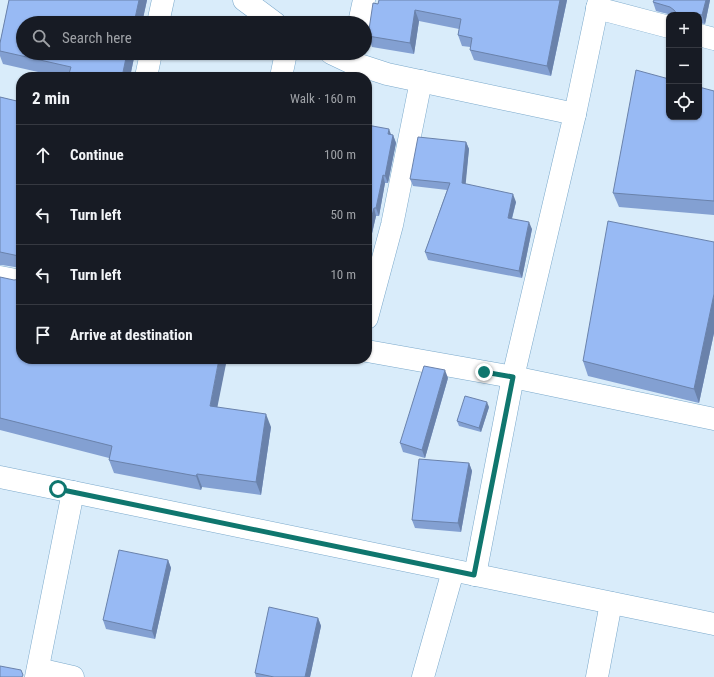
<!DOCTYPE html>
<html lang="en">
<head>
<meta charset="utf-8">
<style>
	body { margin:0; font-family:"Roboto Condensed",sans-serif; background:#242831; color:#f1f3f6 }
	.controls { position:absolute; right:12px; top:12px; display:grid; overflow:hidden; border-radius:8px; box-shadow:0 1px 3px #0004 }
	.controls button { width:36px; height:36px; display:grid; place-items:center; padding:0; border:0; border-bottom:1px solid #363941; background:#171b24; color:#f1f3f6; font:20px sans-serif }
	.stop { position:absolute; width:12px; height:12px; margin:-9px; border:3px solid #0f766e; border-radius:50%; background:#fff }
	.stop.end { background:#0f766e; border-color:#fff; box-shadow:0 1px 4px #0008 }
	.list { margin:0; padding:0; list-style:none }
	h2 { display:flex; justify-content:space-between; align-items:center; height:52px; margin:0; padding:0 16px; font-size:17px }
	h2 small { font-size:13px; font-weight:400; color:#9ea1a6 }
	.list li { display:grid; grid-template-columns:26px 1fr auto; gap:12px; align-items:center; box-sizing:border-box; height:60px; padding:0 16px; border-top:1px solid #363941 }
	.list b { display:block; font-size:15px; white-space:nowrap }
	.list em { font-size:13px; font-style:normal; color:#9ea1a6 }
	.icon { flex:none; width:22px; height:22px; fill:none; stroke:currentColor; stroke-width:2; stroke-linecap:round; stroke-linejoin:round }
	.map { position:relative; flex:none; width:714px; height:677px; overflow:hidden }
	.search { position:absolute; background:#171b24; box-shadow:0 1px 3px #0004; left:16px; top:16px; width:356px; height:44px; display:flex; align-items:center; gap:10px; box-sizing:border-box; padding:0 14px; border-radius:22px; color:#9ea1a6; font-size:15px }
	.panel { position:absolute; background:#171b24; box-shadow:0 1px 3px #0004; left:16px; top:72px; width:356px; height:292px; border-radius:16px }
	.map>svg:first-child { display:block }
</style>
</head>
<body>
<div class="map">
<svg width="714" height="677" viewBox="0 0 714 677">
	<rect width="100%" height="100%" fill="#d9ecfa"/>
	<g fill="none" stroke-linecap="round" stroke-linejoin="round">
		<defs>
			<g id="minor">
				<polyline points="244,0 275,23"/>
				<polyline points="597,8 669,27"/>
				<polyline points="158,23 163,0"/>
				<polyline points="359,23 364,0"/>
				<polyline points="699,35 714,39"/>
				<polyline points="331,53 350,62 387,74 575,114"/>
				<polyline points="146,77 151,53"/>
				<polyline points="281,77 286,53"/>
				<polyline points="0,277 21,281"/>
				<polyline points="367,318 392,225 421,81"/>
				<polyline points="367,351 513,377 714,419"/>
				<polyline points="0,477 714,624"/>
				<polyline points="475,575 513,377 575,114 599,0"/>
				<polyline points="38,669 73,677"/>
				<polyline points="36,677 73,492"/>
				<polyline points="423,677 453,571"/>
				<polyline points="597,677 611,603"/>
			</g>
		</defs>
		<!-- minor casing -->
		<use href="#minor" stroke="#7ba9cb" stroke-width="23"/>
		<!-- minor -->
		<use href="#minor" stroke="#fff" stroke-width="22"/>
	</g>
	<!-- wall -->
	<g fill="#83a0d2">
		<polygon points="9,0 147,0 142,23 23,23 23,53 135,53 130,77 60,77 3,64 0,56 0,43"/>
		<polygon points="567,0 551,76 474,60 470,50 470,47 462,46 458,35 459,29 419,21 414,54 372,47 368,36 378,4"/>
		<polygon points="710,0 705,24 699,23 699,15 672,15 656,11 653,2"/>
		<polygon points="714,91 714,215 619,207 613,193"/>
		<polygon points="0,97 21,102 21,268 2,265 0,265"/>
		<polygon points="367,125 391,135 393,135 396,143 388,183 385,183 379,216 376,216 367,255"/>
		<polygon points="466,142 469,149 465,184 516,202 512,219 532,229 522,278 428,260 425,252 447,190 413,186 410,179"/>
		<polygon points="714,242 714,333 699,403 588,376 583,361"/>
		<polygon points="0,277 21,359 217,407 271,427 261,495 202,487 201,490 114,473 109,460 109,458 0,430"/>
		<polygon points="448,378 425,458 403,452 400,443"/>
		<polygon points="489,407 481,432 459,426 457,421"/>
		<polygon points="469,463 472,471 461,532 415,528 412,520"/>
		<polygon points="168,560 171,568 155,639 106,629 103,620"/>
		<polygon points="318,618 321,626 310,677 256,677 255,673"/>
	</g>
	<!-- shaded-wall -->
	<g fill="#6a82ab">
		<polygon points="139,0 147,0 142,23 134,23"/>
		<polygon points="560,0 567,0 551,76 547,66"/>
		<polygon points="706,0 710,0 705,24 702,15"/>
		<polygon points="415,10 419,21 414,54 410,43"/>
		<polygon points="127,53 135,53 130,77 122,77"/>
		<polygon points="389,129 392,137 388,134"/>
		<polygon points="393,135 396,143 388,183 385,176"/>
		<polygon points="466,142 469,149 465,191 462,183"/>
		<polygon points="383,175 385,183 379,216 376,208"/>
		<polygon points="513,194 516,202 510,225 508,218"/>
		<polygon points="374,208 376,216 367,255 367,235"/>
		<polygon points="529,222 532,229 522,278 519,271"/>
		<polygon points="714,294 714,333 699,403 694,389"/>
		<polygon points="219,359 227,359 215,419 210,406"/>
		<polygon points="445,370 448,378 425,458 422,450"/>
		<polygon points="487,402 489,407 481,432 479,428"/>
		<polygon points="266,414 271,427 261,495 256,482"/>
		<polygon points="469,463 472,471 461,532 458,523"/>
		<polygon points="197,474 202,487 201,490 196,476"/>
		<polygon points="168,560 171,568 155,639 152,631"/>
		<polygon points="318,618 321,626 310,677 305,677"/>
	</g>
	<!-- building -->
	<g fill="#98baf4" stroke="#6a82ab">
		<polygon points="9,0 139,0 134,23 23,23 23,53 127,53 122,77 68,77 71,67 0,51 0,43"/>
		<polygon points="379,0 560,0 547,66 470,50 472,38 458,35 461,19 415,10 410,43 368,36 373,3 378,4"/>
		<polygon points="654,0 706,0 702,15 678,15 674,10 670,7 653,2"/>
		<polygon points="636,70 669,79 669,117 699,117 699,87 714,91 714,201 613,193"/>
		<polygon points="0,97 21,102 21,257 19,256 0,252"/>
		<polygon points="367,125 389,129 388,134 393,135 385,176 383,175 376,208 374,208 367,235"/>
		<polygon points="418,137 466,142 462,183 513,194 508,218 529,222 519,271 425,252 450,183 410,179"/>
		<polygon points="608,221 714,242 714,294 694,389 583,361"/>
		<polygon points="0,277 14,280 21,279 21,359 219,359 210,406 266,414 256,482 197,474 196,476 109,460 112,446 0,418"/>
		<polygon points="424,366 445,370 422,450 400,443"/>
		<polygon points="465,396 487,402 479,428 457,421"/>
		<polygon points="419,459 469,463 458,523 412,520"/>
		<polygon points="119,550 168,560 152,631 103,620"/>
		<polygon points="269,607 318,618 305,677 274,677 255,673"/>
		<polygon points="0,666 21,670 23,675 22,677 0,677"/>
	</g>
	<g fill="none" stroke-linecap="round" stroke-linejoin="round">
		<!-- route -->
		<polyline stroke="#0f766e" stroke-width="5" points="58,489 474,575 513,377 484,372"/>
	</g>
</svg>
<div class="controls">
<button>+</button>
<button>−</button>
<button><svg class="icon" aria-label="locate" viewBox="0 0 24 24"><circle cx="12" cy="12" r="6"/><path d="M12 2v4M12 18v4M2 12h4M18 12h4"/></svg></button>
</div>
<div class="stop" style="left:58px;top:489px"></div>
<div class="stop end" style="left:484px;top:372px"></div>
<div class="search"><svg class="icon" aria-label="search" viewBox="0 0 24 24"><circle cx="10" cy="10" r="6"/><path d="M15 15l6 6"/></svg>Search here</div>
<section class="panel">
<h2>2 min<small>Walk · 160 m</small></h2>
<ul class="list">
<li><svg class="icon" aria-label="ahead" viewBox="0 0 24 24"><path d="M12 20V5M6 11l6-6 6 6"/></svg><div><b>Continue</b></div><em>100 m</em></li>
<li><svg class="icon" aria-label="left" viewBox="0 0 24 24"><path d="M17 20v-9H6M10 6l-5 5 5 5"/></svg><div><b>Turn left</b></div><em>50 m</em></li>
<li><svg class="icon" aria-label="left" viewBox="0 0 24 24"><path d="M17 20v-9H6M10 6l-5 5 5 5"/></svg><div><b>Turn left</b></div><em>10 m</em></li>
<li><svg class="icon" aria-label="arrive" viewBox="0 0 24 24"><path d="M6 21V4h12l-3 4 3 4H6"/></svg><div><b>Arrive at destination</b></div></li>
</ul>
</section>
</div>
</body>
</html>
